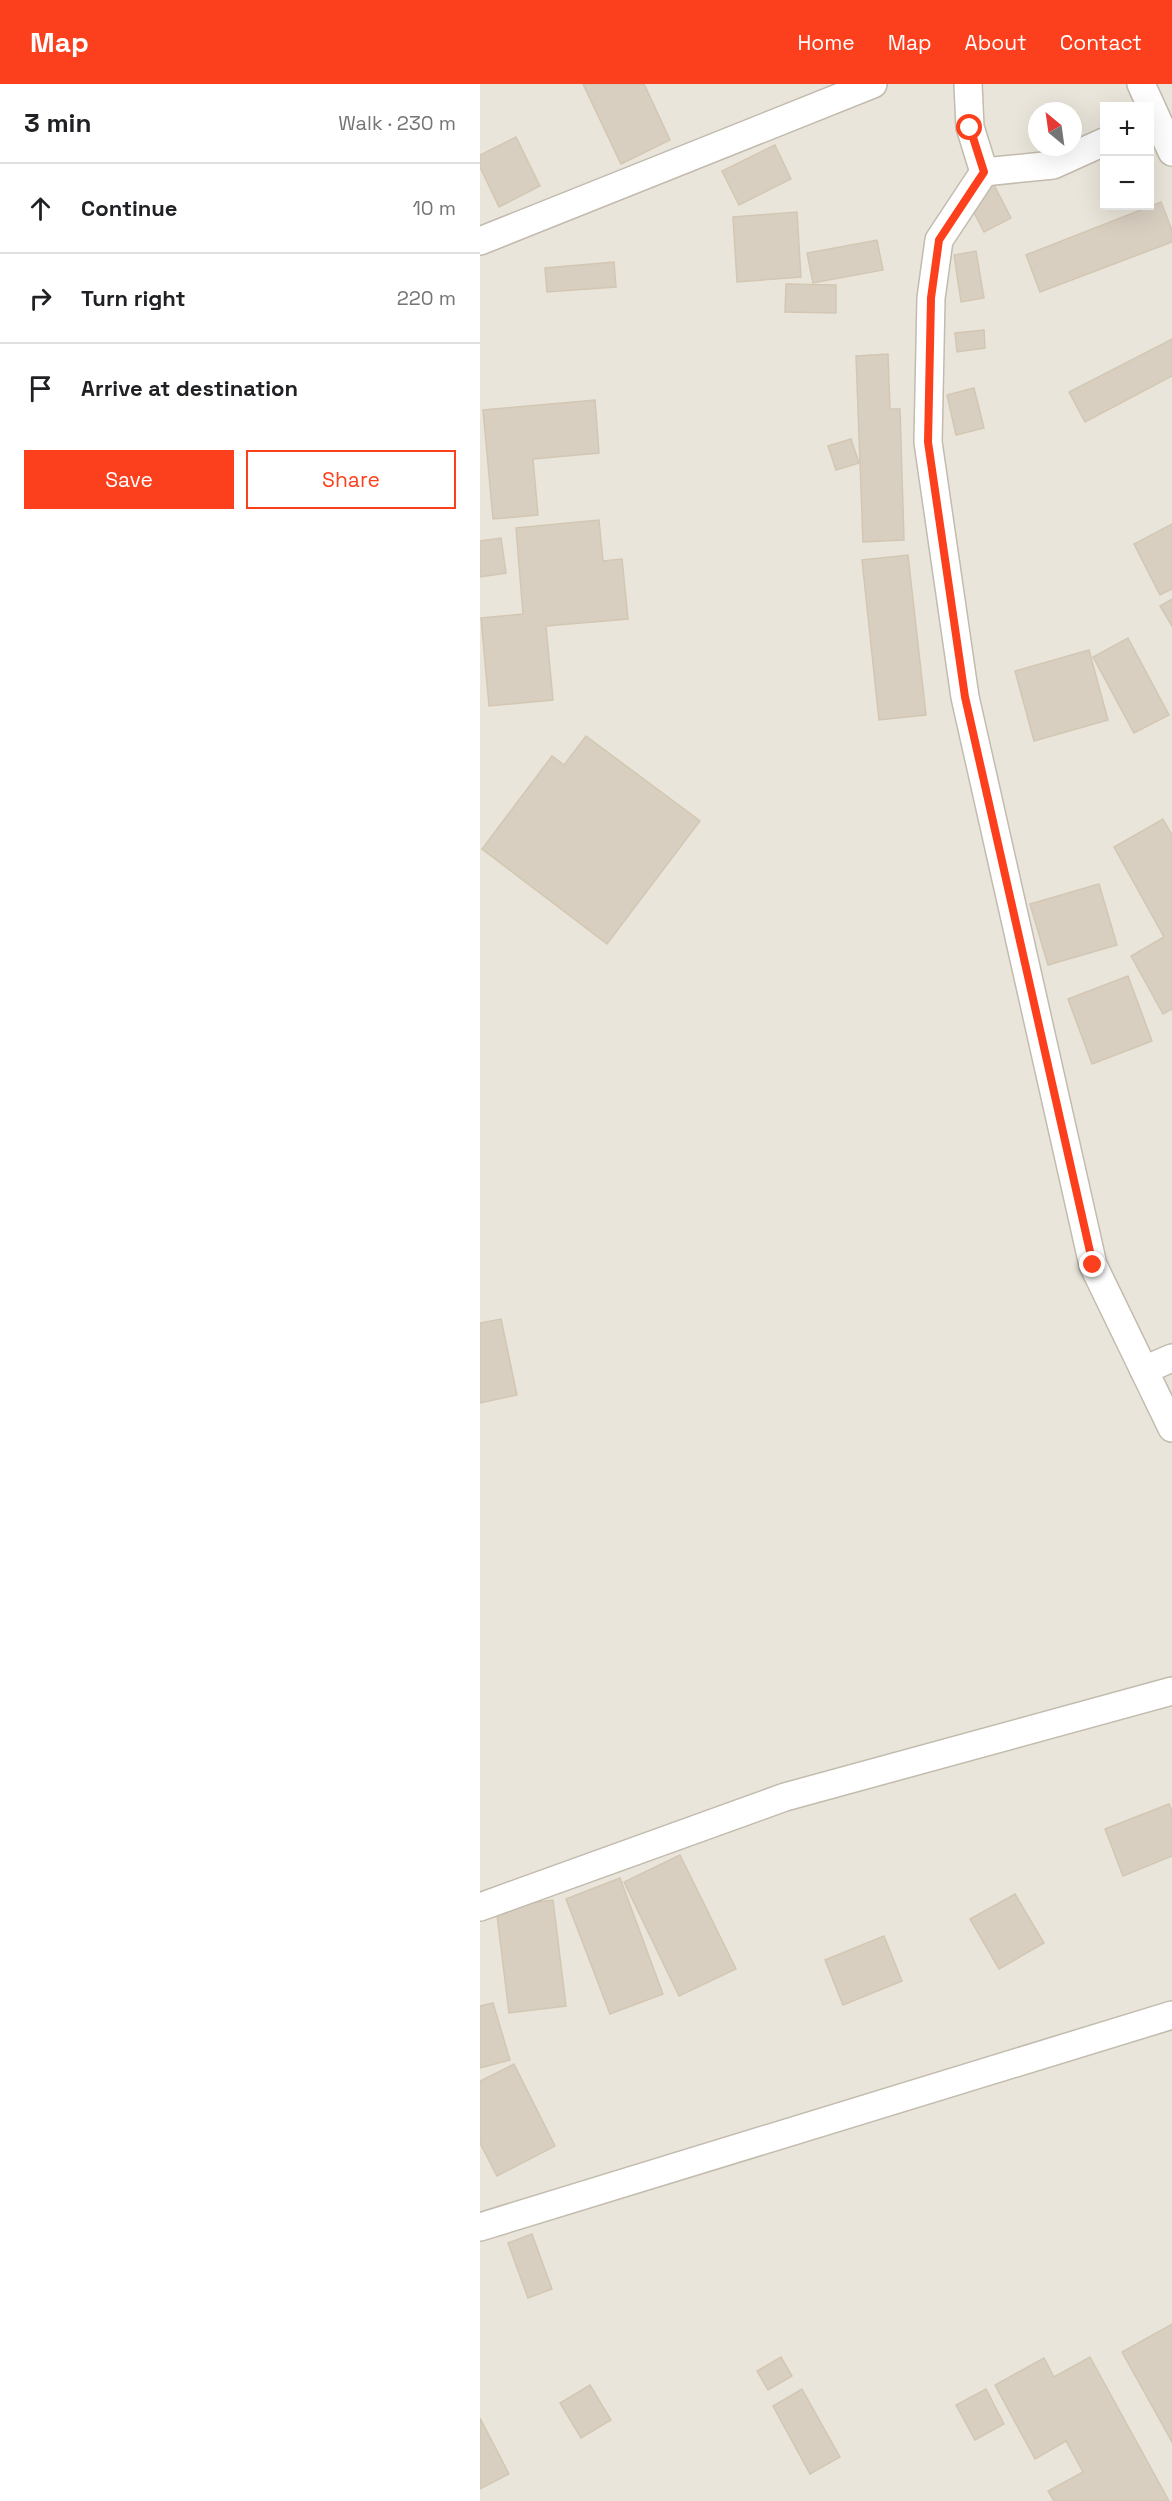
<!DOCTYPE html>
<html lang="en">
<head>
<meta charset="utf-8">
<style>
	body { margin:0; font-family:"Space Grotesk",sans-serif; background:#f6f6f6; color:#202124 }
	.controls { position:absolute; right:18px; top:18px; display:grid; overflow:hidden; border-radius:0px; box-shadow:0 6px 24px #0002 }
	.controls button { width:54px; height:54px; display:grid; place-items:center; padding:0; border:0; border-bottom:2px solid #e0e0e0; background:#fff; color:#202124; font:30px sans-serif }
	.compass { position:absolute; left:548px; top:18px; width:54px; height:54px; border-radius:50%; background:#fff; box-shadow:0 6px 24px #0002; rotate:331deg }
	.stop { position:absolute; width:18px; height:18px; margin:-14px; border:4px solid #fc3f1d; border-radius:50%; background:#fff }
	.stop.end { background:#fc3f1d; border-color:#fff; box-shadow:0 2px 6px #0008 }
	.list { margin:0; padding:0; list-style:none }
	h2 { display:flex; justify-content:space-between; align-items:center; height:78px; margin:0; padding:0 24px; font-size:26px }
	h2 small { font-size:20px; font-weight:400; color:#757577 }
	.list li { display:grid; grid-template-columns:39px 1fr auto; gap:18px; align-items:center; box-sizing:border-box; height:90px; padding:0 24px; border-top:2px solid #e0e0e0 }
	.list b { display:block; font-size:22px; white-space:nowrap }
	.list em { font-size:20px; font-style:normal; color:#757577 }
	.actions { display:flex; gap:12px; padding:18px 24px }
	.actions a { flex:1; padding:14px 0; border:2px solid #fc3f1d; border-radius:0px; text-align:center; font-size:21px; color:#fc3f1d }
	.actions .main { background:#fc3f1d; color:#fff }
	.icon { flex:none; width:33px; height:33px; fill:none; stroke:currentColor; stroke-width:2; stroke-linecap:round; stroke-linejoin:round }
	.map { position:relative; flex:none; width:692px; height:2417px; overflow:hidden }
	header { display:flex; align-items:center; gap:36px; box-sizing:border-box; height:84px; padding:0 30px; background:#fc3f1d; color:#fff }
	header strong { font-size:28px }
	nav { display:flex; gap:33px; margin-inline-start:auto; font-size:21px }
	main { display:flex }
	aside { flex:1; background:#fff }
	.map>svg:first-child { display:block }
</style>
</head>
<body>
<header>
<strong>Map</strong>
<nav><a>Home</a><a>Map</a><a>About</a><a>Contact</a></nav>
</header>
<main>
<aside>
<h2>3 min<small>Walk · 230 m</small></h2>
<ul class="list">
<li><svg class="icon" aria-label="ahead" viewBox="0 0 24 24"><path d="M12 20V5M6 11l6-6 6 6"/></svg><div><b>Continue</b></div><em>10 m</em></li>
<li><svg class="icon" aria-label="right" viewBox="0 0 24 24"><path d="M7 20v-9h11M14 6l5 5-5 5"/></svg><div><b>Turn right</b></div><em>220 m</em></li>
<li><svg class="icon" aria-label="arrive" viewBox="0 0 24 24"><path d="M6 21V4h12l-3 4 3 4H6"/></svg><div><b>Arrive at destination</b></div></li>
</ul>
<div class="actions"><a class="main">Save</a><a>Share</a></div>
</aside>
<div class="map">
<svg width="692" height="2417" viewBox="0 0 692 2417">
	<rect width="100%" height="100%" fill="#f6f3ec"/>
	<!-- residential -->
	<path fill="#eae5da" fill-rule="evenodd" d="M0,0H692V2417H0ZM624,22H670V122H624ZM557,27H593V63H557Z"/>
	<!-- building -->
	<g fill="#d8cfc1" stroke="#d3c7b4" stroke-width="1.5">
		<polygon points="103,0 164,0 190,56 141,80"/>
		<polygon points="36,53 60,102 19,123 0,83 0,71"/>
		<polygon points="295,61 311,95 259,121 242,87"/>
		<polygon points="513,99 531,134 504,148 486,113"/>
		<polygon points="681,118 692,146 692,158 560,208 546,171"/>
		<polygon points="317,128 321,193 257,198 253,133"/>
		<polygon points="397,156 403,186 333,199 327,169"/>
		<polygon points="496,167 504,214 481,218 474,171"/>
		<polygon points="134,178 136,203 67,208 65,184"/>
		<polygon points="306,200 356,201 356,229 305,228"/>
		<polygon points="504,246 505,264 477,268 475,249"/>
		<polygon points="692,255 692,292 605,338 589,308"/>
		<polygon points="408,270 410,325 420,325 424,456 383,458 376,272"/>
		<polygon points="494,304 504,344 476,351 467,311"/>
		<polygon points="115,316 119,369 53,375 58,431 13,435 3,326"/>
		<polygon points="371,355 379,379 356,386 348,362"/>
		<polygon points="119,436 123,477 142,475 148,535 66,542 73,616 9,622 1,534 43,530 36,444"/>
		<polygon points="692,440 692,505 680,511 654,460"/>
		<polygon points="21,454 26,489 0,493 0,457"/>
		<polygon points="428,471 446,631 399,636 382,476"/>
		<polygon points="692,515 692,542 680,522"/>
		<polygon points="648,554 689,631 654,649 613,573"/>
		<polygon points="609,566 628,636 554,657 535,587"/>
		<polygon points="106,652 220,737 127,860 2,765 72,672 84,681"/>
		<polygon points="683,735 692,751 692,925 683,930 651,872 684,853 634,763"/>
		<polygon points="619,800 637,861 568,881 550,820"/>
		<polygon points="648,892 672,957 612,980 588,915"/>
		<polygon points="21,1235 37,1311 0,1319 0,1239"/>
		<polygon points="689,1720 692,1727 692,1772 643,1792 625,1745"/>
		<polygon points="200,1771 256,1885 199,1912 144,1798"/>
		<polygon points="140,1794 183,1910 130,1930 86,1815"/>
		<polygon points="535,1810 564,1859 519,1885 490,1835"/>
		<polygon points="73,1816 86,1922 29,1929 16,1823"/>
		<polygon points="404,1852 422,1897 363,1921 345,1876"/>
		<polygon points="13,1919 30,1976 0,1984 0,1922"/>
		<polygon points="34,1980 75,2062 17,2092 0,2059 0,1997"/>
		<polygon points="52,2150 72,2205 48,2214 28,2159"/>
		<polygon points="692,2240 692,2358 642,2268"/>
		<polygon points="301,2273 312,2292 288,2306 277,2287"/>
		<polygon points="610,2273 689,2417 574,2417 568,2407 603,2388 586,2357 555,2375 515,2301 564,2274 574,2293"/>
		<polygon points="110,2301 131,2336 101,2354 80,2319"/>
		<polygon points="322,2305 360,2373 330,2390 293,2322"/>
		<polygon points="506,2305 524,2340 495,2356 476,2321"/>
		<polygon points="0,2334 29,2390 0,2405"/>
	</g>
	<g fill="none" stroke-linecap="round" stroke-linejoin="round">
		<defs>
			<g id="minor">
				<polyline points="488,0 490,43 504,88"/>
				<polyline points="661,0 692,68"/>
				<polyline points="504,88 459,156 451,214 448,358 485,613 613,1181 692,1344"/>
				<polyline points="504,88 573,81 624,58"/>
				<polyline points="0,157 393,0"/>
				<polyline points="664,1286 692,1274"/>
				<polyline points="0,1823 305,1713 692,1607"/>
				<polyline points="0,2143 692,1931"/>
			</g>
		</defs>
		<!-- minor casing -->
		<use href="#minor" stroke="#c2bbae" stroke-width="30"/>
		<!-- minor -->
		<use href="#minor" stroke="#fff" stroke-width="27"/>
	</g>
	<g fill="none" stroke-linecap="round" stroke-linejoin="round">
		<!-- route -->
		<polyline stroke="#fc3f1d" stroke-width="8" points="490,44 504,88 459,156 451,214 448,358 485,613 613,1181"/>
	</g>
</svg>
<div class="controls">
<button>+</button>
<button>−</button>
</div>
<svg class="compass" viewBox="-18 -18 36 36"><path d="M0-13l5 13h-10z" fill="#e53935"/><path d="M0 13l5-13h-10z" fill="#757577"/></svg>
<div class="stop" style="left:490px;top:44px"></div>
<div class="stop end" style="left:613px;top:1181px"></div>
</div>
</main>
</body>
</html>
